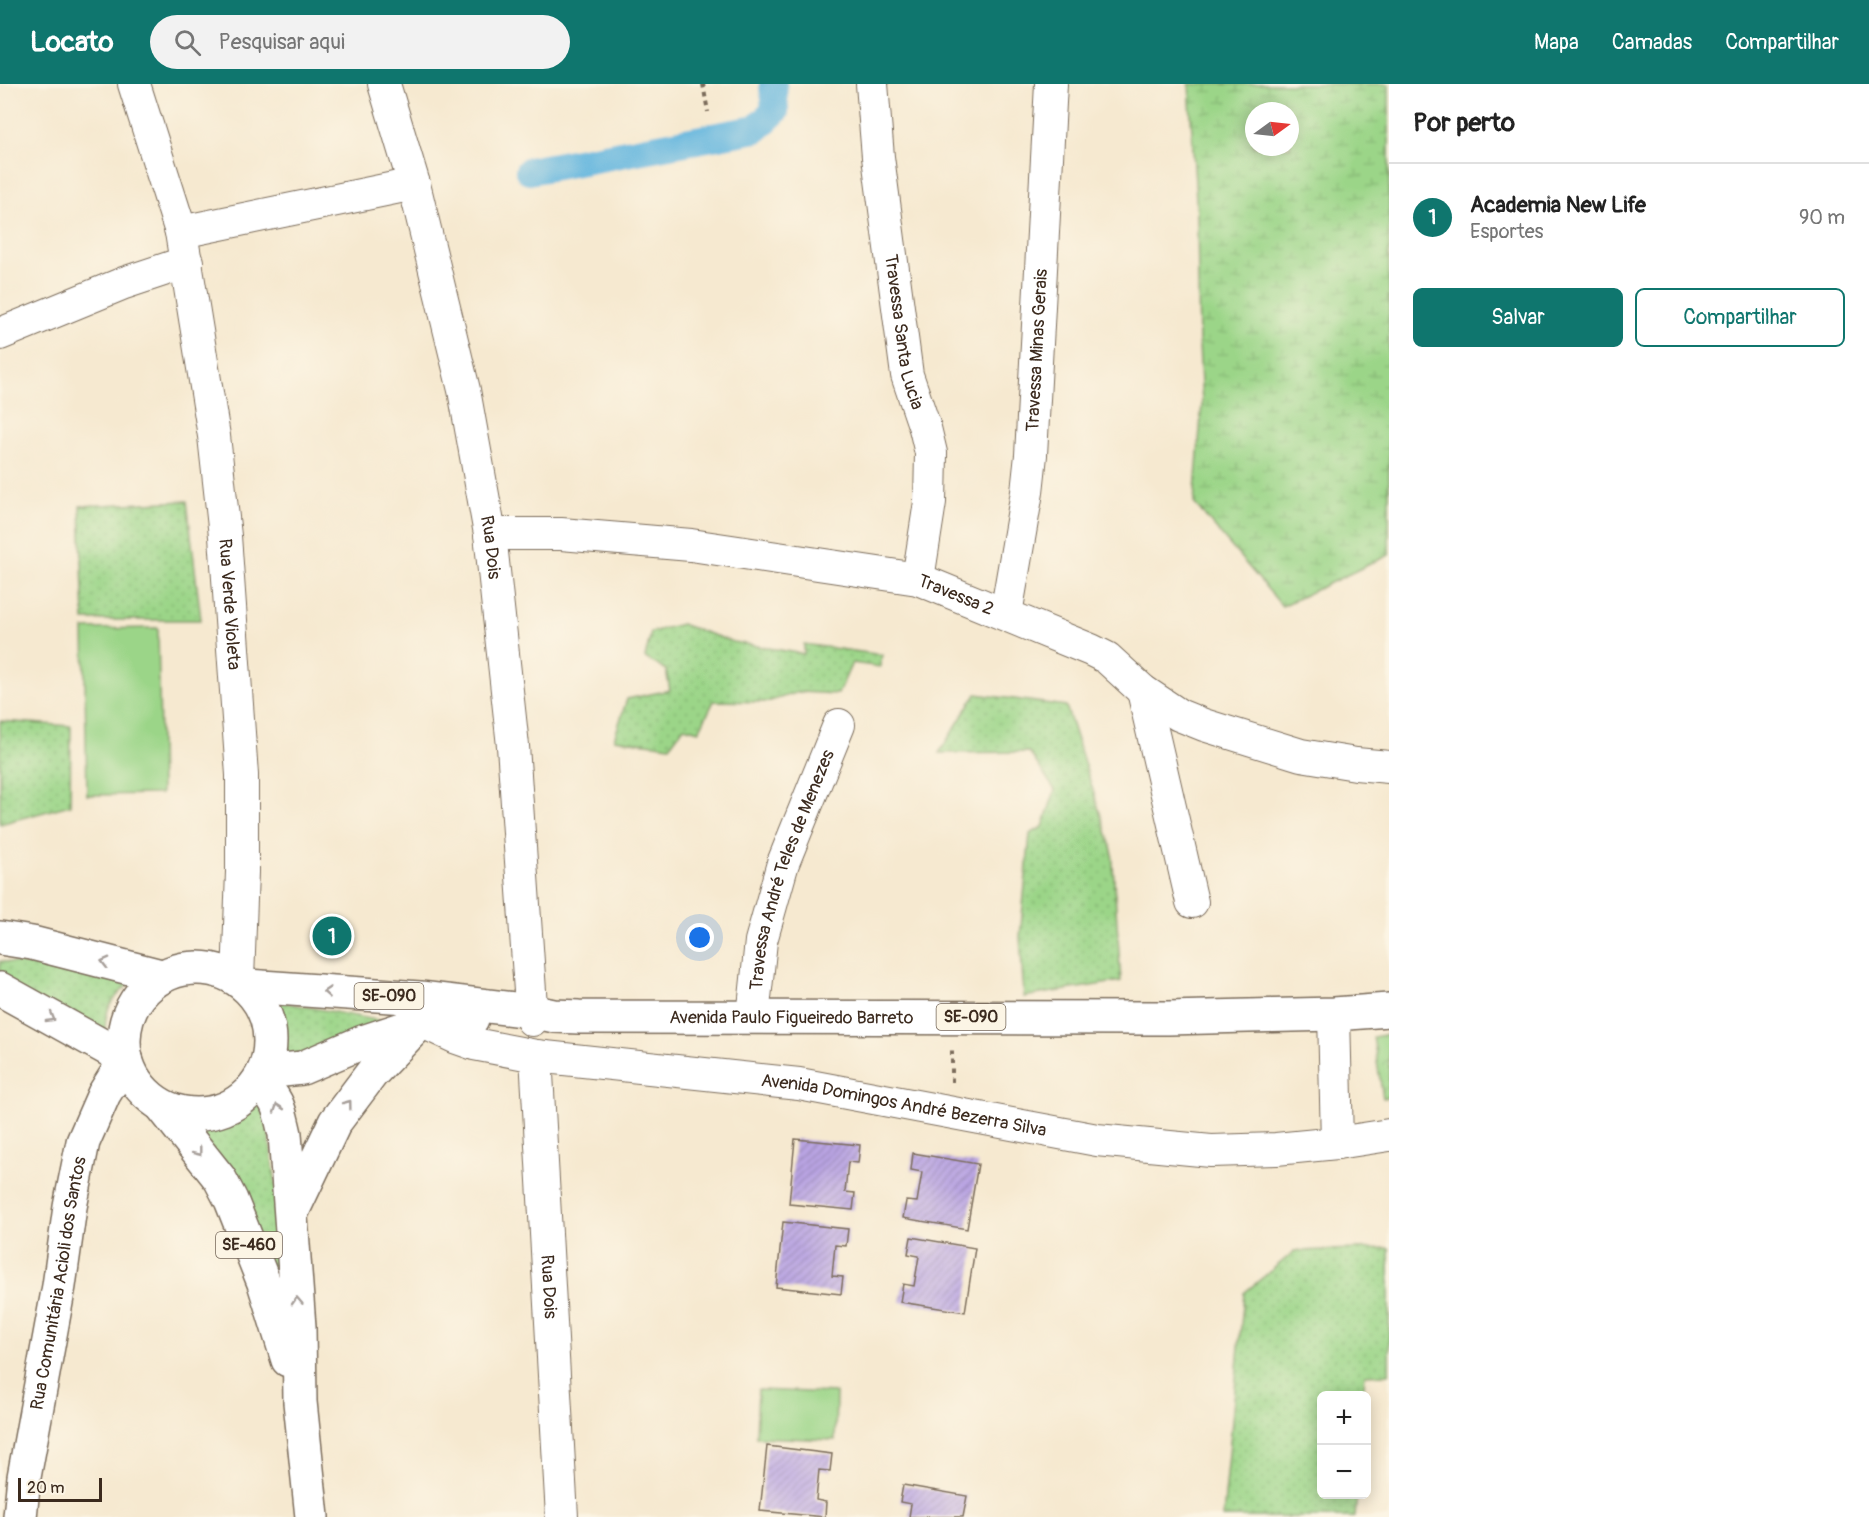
<!DOCTYPE html>
<html lang="pt">
<head>
<meta charset="utf-8">
<style>
	body { margin:0; font-family:Pangolin,sans-serif; background:#f2f2f2; color:#222 }
	.controls { position:absolute; right:18px; bottom:18px; display:grid; overflow:hidden; border-radius:9px; box-shadow:0 3px 15px #0003 }
	.controls button { width:54px; height:54px; display:grid; place-items:center; padding:0; border:0; border-bottom:2px solid #e0e0e0; background:#fff; color:#222; font:30px sans-serif }
	.compass { position:absolute; left:1245px; top:18px; width:54px; height:54px; border-radius:50%; background:#fff; box-shadow:0 3px 15px #0003; rotate:75deg }
	.scale { position:absolute; left:18px; bottom:15px; width:84px; box-sizing:border-box; padding-left:6px; border:3px solid #3b2a1e; border-top:0; font-size:16px; line-height:21px; white-space:nowrap; color:#3b2a1e; -webkit-text-stroke:4px #fcf5e5; paint-order:stroke }
	.you { position:absolute; left:700px; top:854px; width:21px; height:21px; margin:-15px; border:4px solid #fff; border-radius:50%; background:#1a73e8; box-shadow:0 0 0 9px #1a73e833 }
	.badge { display:grid; place-items:center; width:39px; height:39px; border-radius:50%; background:#0f766e; color:#fff; font-size:20px; font-weight:700 }
	.pin { position:absolute; translate:-50% -50%; border:3px solid #fff; box-shadow:0 2px 6px #0006 }
	.list { margin:0; padding:0; list-style:none }
	h2 { display:flex; justify-content:space-between; align-items:center; height:78px; margin:0; padding:0 24px; font-size:26px }
	h2 small { font-size:20px; font-weight:400; color:#767676 }
	.list li { display:grid; grid-template-columns:39px 1fr auto; gap:18px; align-items:center; box-sizing:border-box; height:108px; padding:0 24px; border-top:2px solid #e0e0e0 }
	.list b { display:block; font-size:22px; white-space:nowrap }
	.list p { margin:0; font-size:20px; white-space:nowrap; color:#767676 }
	.list em { font-size:20px; font-style:normal; color:#767676 }
	.actions { display:flex; gap:12px; padding:18px 24px }
	.actions a { flex:1; padding:14px 0; border:2px solid #0f766e; border-radius:9px; text-align:center; font-size:21px; color:#0f766e }
	.actions .main { background:#0f766e; color:#fff }
	.icon { flex:none; width:33px; height:33px; fill:none; stroke:currentColor; stroke-width:2; stroke-linecap:round; stroke-linejoin:round }
	.map { position:relative; flex:none; width:1389px; height:1433px; overflow:hidden }
	header { display:flex; align-items:center; gap:36px; box-sizing:border-box; height:84px; padding:0 30px; background:#0f766e; color:#fff }
	header strong { font-size:28px }
	nav { display:flex; gap:33px; margin-inline-start:auto; font-size:21px }
	.search { width:420px; height:54px; background:#f2f2f2; display:flex; align-items:center; gap:15px; box-sizing:border-box; padding:0 21px; border-radius:33px; color:#767676; font-size:22px }
	main { display:flex }
	aside { flex:1; background:#fff }
	.map>svg:first-child { display:block }
</style>
</head>
<body>
<header>
<strong>Locato</strong>
<div class="search"><svg class="icon" aria-label="search" viewBox="0 0 24 24"><circle cx="10" cy="10" r="6"/><path d="M15 15l6 6"/></svg>Pesquisar aqui</div>
<nav><a>Mapa</a><a>Camadas</a><a>Compartilhar</a></nav>
</header>
<main>
<div class="map">
<svg width="1389" height="1433" viewBox="0 0 1389 1433">
	<defs>
		<pattern id="grass-dots" width="8" height="8" patternUnits="userSpaceOnUse" patternTransform="scale(1.5)"><rect width="8" height="8" fill="#9bd588"/><path d="M2 2h.1M6 6h.1" fill="none" stroke="#86b775" stroke-width="1.8" stroke-linecap="round"/></pattern>
		<pattern id="wetland-marsh" width="20" height="14" patternUnits="userSpaceOnUse" patternTransform="scale(1.5)"><rect width="20" height="14" fill="#9bd588"/><path d="M1 5h8M5 5V1M11 12h8M15 12V8" fill="none" stroke="#86b775"/></pattern>
		<pattern id="park-crowns" width="20" height="18" patternUnits="userSpaceOnUse" patternTransform="scale(1.5)"><rect width="20" height="18" fill="#9bd588"/><path d="M2 6a3 3 0 1 1 6 0M12 15a3 3 0 1 1 6 0" fill="none" stroke="#86b775"/></pattern>
		<pattern id="building-hatch" width="6" height="6" patternUnits="userSpaceOnUse" patternTransform="scale(1.5)"><rect width="6" height="6" fill="#b9a4e3"/><path d="M-1 1l2-2M0 6l6-6M5 7l2-2" fill="none" stroke="#9886b7"/></pattern>
	</defs>
	<rect width="100%" height="100%" fill="#fcf5e5"/>
	<filter id="ink" filterUnits="userSpaceOnUse"><feTurbulence type="fractalNoise" baseFrequency=".0167" numOctaves="2"/><feDisplacementMap in="SourceGraphic" scale="12" xChannelSelector="R" yChannelSelector="G"/><feConvolveMatrix kernelMatrix="1 2 1 2 8 2 1 2 1" color-interpolation-filters="sRGB"/></filter>
	<filter id="wash" filterUnits="userSpaceOnUse"><feTurbulence type="fractalNoise" baseFrequency=".008" numOctaves="4" result="noise"/><feDisplacementMap in="SourceGraphic" scale="24" xChannelSelector="R" yChannelSelector="G"/><feGaussianBlur stdDeviation="1.35" result="paint"/><feColorMatrix in="noise" values="0 0 0 0 0 0 0 0 0 0 0 0 0 0 0 0 0 1.4 0 .05"/><feComposite in="paint" operator="in"/></filter>
	<g filter="url(#wash)">
		<rect width="100%" height="100%" fill="#f6e9d0"/>
		<!-- grass -->
		<g fill="url(#grass-dots)" stroke="#6b8053" stroke-width="1.5">
			<polygon points="187,417 201,536 84,536 80,422"/>
			<polygon points="681,540 733,558 804,570 804,560 882,571 880,583 852,579 838,610 799,608 767,618 714,617 699,647 684,643 670,662 614,655 627,615 670,606 666,586 645,574 651,548"/>
			<polygon points="976,610 1066,622 1112,766 1121,897 1024,913 1020,853 1030,750 1043,743 1055,706 1029,668 939,669"/>
			<polygon points="0,637 71,642 70,721 0,740"/>
			<path d="M0,877L133,896C105,922 105,925 105,962L0,901Z"/>
			<polygon points="271,916 403,941 290,1002 284,954"/>
			<path d="M263,1009L293,1221L184,1041C218,1040 237,1031 263,1009Z"/>
			<polygon points="1389,1164 1389,1290 1365,1291 1363,1311 1322,1312 1322,1410 1357,1411 1355,1433 1223,1433 1244,1209 1295,1167"/>
		</g>
		<!-- wetland -->
		<path fill="url(#wetland-marsh)" stroke="#6b8053" stroke-width="1.5" fill-rule="evenodd" d="M1189,0H1389V471L1282,522L1194,419L1202,320L1199,260L1197,132ZM1254,27H1290V63H1254Z"/>
		<!-- park -->
		<polygon fill="url(#park-crowns)" stroke="#6b8053" stroke-width="1.5" points="1389,950 1389,1013 1383,1014 1373,953"/>
		<!-- garden -->
		<g fill="#9bd588" stroke="#6b8053" stroke-width="1.5">
			<polygon points="158,544 161,710 87,711 84,545"/>
			<polygon points="758,1306 836,1309 835,1356 756,1353"/>
		</g>
		<g fill="none" stroke-linecap="round" stroke-linejoin="round">
			<!-- canal -->
			<polyline stroke="#62b5de" stroke-width="28" points="529,87 756,45 775,27 773,0"/>
		</g>
		<g id="blocks">
			<!-- building -->
			<g fill="url(#building-hatch)">
				<polygon points="795,1055 860,1061 858,1079 848,1078 845,1108 855,1109 853,1126 789,1120"/>
				<polygon points="913,1069 978,1080 967,1145 903,1134 906,1117 917,1118 922,1088 911,1086"/>
				<polygon points="783,1138 848,1145 846,1162 835,1161 832,1192 843,1193 841,1210 776,1203"/>
				<polygon points="911,1153 975,1164 965,1228 900,1218 903,1200 914,1202 919,1172 908,1170"/>
				<polygon points="767,1362 832,1370 830,1387 819,1386 816,1416 826,1418 825,1433 760,1427"/>
				<polygon points="903,1401 967,1412 963,1433 909,1433 911,1420 900,1418"/>
			</g>
		</g>
	</g>
	<g filter="url(#ink)">
		<use href="#blocks" fill-opacity="0" stroke="#7c6d5c" stroke-width="1.5"/>
		<g fill="none" stroke-linecap="round" stroke-linejoin="round">
			<defs>
				<g id="minor">
					<path id="s1" d="M134,0L181,148L214,352L225,452L242,691V788L238,895"/>
					<path id="s2" d="M384,0L414,100L464,306L490,450L513,662L532,936"/>
					<path id="s3" d="M872,0L878,73L907,291L925,344L931,369L930,418L918,495"/>
					<polyline points="181,148 414,100"/>
					<polyline points="0,250 124,199 187,178"/>
					<path id="s4" d="M490,450H561L691,461L918,495L1091,566L1107,574L1143,607L1179,631L1204,641L1301,671L1356,680L1389,683"/>
					<path id="s5" d="M1006,530L1027,408L1031,371L1051,0"/>
					<polyline points="1143,607 1192,818"/>
					<polyline points="1334,930 1337,1059"/>
					<path id="s6" d="M753,933L761,857L783,779L839,641"/>
					<path id="s7" d="M423,938L457,954L474,960L536,972L799,1000L1097,1056L1211,1067L1276,1065L1337,1059L1389,1051"/>
					<path id="s8" d="M536,972L562,1433"/>
				</g>
				<g id="tertiary">
					<path id="s9" d="M20,1433L24,1393L59,1202L70,1123L83,1058L104,1010L126,975"/>
				</g>
				<g id="primary">
					<polyline points="0,854 32,859 161,892"/>
					<circle cx="197" cy="957" r="73"/>
					<path id="s10" d="M247,902L420,914L531,927L554,932L579,933L1168,934L1334,930L1389,926"/>
					<polyline points="0,905 126,975"/>
					<polyline points="264,988 302,984 363,958 423,938 472,935"/>
					<path d="M259,998C279,1016 279,1025 285,1050L299,1243L300,1318L312,1433"/>
					<polyline points="162,1022 220,1095 231,1116 264,1199 288,1276"/>
					<polyline points="293,1126 335,1038 372,989 417,942"/>
				</g>
			</defs>
			<!-- minor casing -->
			<use href="#minor" stroke="#7c6d5c" stroke-width="34"/>
			<!-- tertiary casing -->
			<use href="#tertiary" stroke="#7c6d5c" stroke-width="36"/>
			<!-- primary casing -->
			<use href="#primary" stroke="#7c6d5c" stroke-width="36"/>
			<!-- path -->
			<g stroke="#7c6d5c" stroke-width="4" stroke-dasharray="4.5 4.5" stroke-linecap="butt">
				<polyline points="703,0 708,28"/>
				<polyline points="952,998 952,964"/>
			</g>
			<!-- minor -->
			<use href="#minor" stroke="#fff" stroke-width="32"/>
			<!-- tertiary -->
			<use href="#tertiary" stroke="#fff" stroke-width="33"/>
			<!-- primary -->
			<use href="#primary" stroke="#fff" stroke-width="33"/>
		</g>
		<!-- one-way arrows -->
		<defs><path id="oneway-chevron" d="M-2-3.5L2.5 0L-2 3.5" fill="none" stroke-width="1.6" stroke-linecap="round" stroke-linejoin="round" transform="scale(1.5)"/></defs>
		<g stroke="#a79f9a">
			<use href="#oneway-chevron" transform="translate(105 878) rotate(-166)"/>
			<use href="#oneway-chevron" transform="translate(327 908) rotate(-176)"/>
			<use href="#oneway-chevron" transform="translate(51 934) rotate(30)"/>
			<use href="#oneway-chevron" transform="translate(348 1020) rotate(-53)"/>
			<use href="#oneway-chevron" transform="translate(278 1024) rotate(-109)"/>
			<use href="#oneway-chevron" transform="translate(198 1068) rotate(52)"/>
			<use href="#oneway-chevron" transform="translate(297 1217) rotate(-93)"/>
		</g>
	</g>
	<g text-anchor="middle" dominant-baseline="central" stroke-width="4.5" stroke-linejoin="round" paint-order="stroke">
		<!-- shield labels -->
		<g fill="#fcf5e5" stroke="#75675a" stroke-width="1.5">
			<rect x="354.5" y="899" width="69" height="26" rx="4.5"/>
			<rect x="936.5" y="920" width="69" height="26" rx="4.5"/>
			<rect x="216" y="1148" width="66" height="26" rx="4.5"/>
		</g>
		<g font-size="16" font-weight="bold" fill="#3b2a1e">
			<text x="389" y="912">SE-090</text>
			<text x="971" y="933">SE-090</text>
			<text x="249" y="1161">SE-460</text>
		</g>
		<!-- street labels -->
		<g font-size="18" fill="#3b2a1e" stroke="#fcf5e5">
			<text stroke="none"><textPath href="#s3" startOffset="250">Travessa Santa Lucia</textPath></text>
			<text stroke="none"><textPath href="#s5" startOffset="266">Travessa Minas Gerais</textPath></text>
			<text stroke="none"><textPath href="#s2" startOffset="476">Rua Dois</textPath></text>
			<text stroke="none"><textPath href="#s4" startOffset="472">Travessa 2</textPath></text>
			<text stroke="none"><textPath href="#s1" startOffset="531">Rua Verde Violeta</textPath></text>
			<text stroke="none"><textPath href="#s6" startOffset="153">Travessa André Teles de Menezes</textPath></text>
			<text stroke="none"><textPath href="#s10" startOffset="546">Avenida Paulo Figueiredo Barreto</textPath></text>
			<text stroke="none"><textPath href="#s7" startOffset="490">Avenida Domingos André Bezerra Silva</textPath></text>
			<text stroke="none"><textPath href="#s9" startOffset="237">Rua Comunitária Acioli dos Santos</textPath></text>
			<text stroke="none"><textPath href="#s8" startOffset="231">Rua Dois</textPath></text>
		</g>
	</g>
</svg>
<div class="controls">
<button>+</button>
<button>−</button>
</div>
<svg class="compass" viewBox="-18 -18 36 36"><path d="M0-13l5 13h-10z" fill="#e53935"/><path d="M0 13l5-13h-10z" fill="#767676"/></svg>
<div class="scale">20 m</div>
<div class="you"></div>
<div class="pin badge" style="left:332px;top:852px">1</div>
</div>
<aside>
<h2>Por perto<small></small></h2>
<ul class="list">
<li><span class="badge">1</span><div><b>Academia New Life</b><p>Esportes</p></div><em>90 m</em></li>
</ul>
<div class="actions"><a class="main">Salvar</a><a>Compartilhar</a></div>
</aside>
</main>
</body>
</html>
